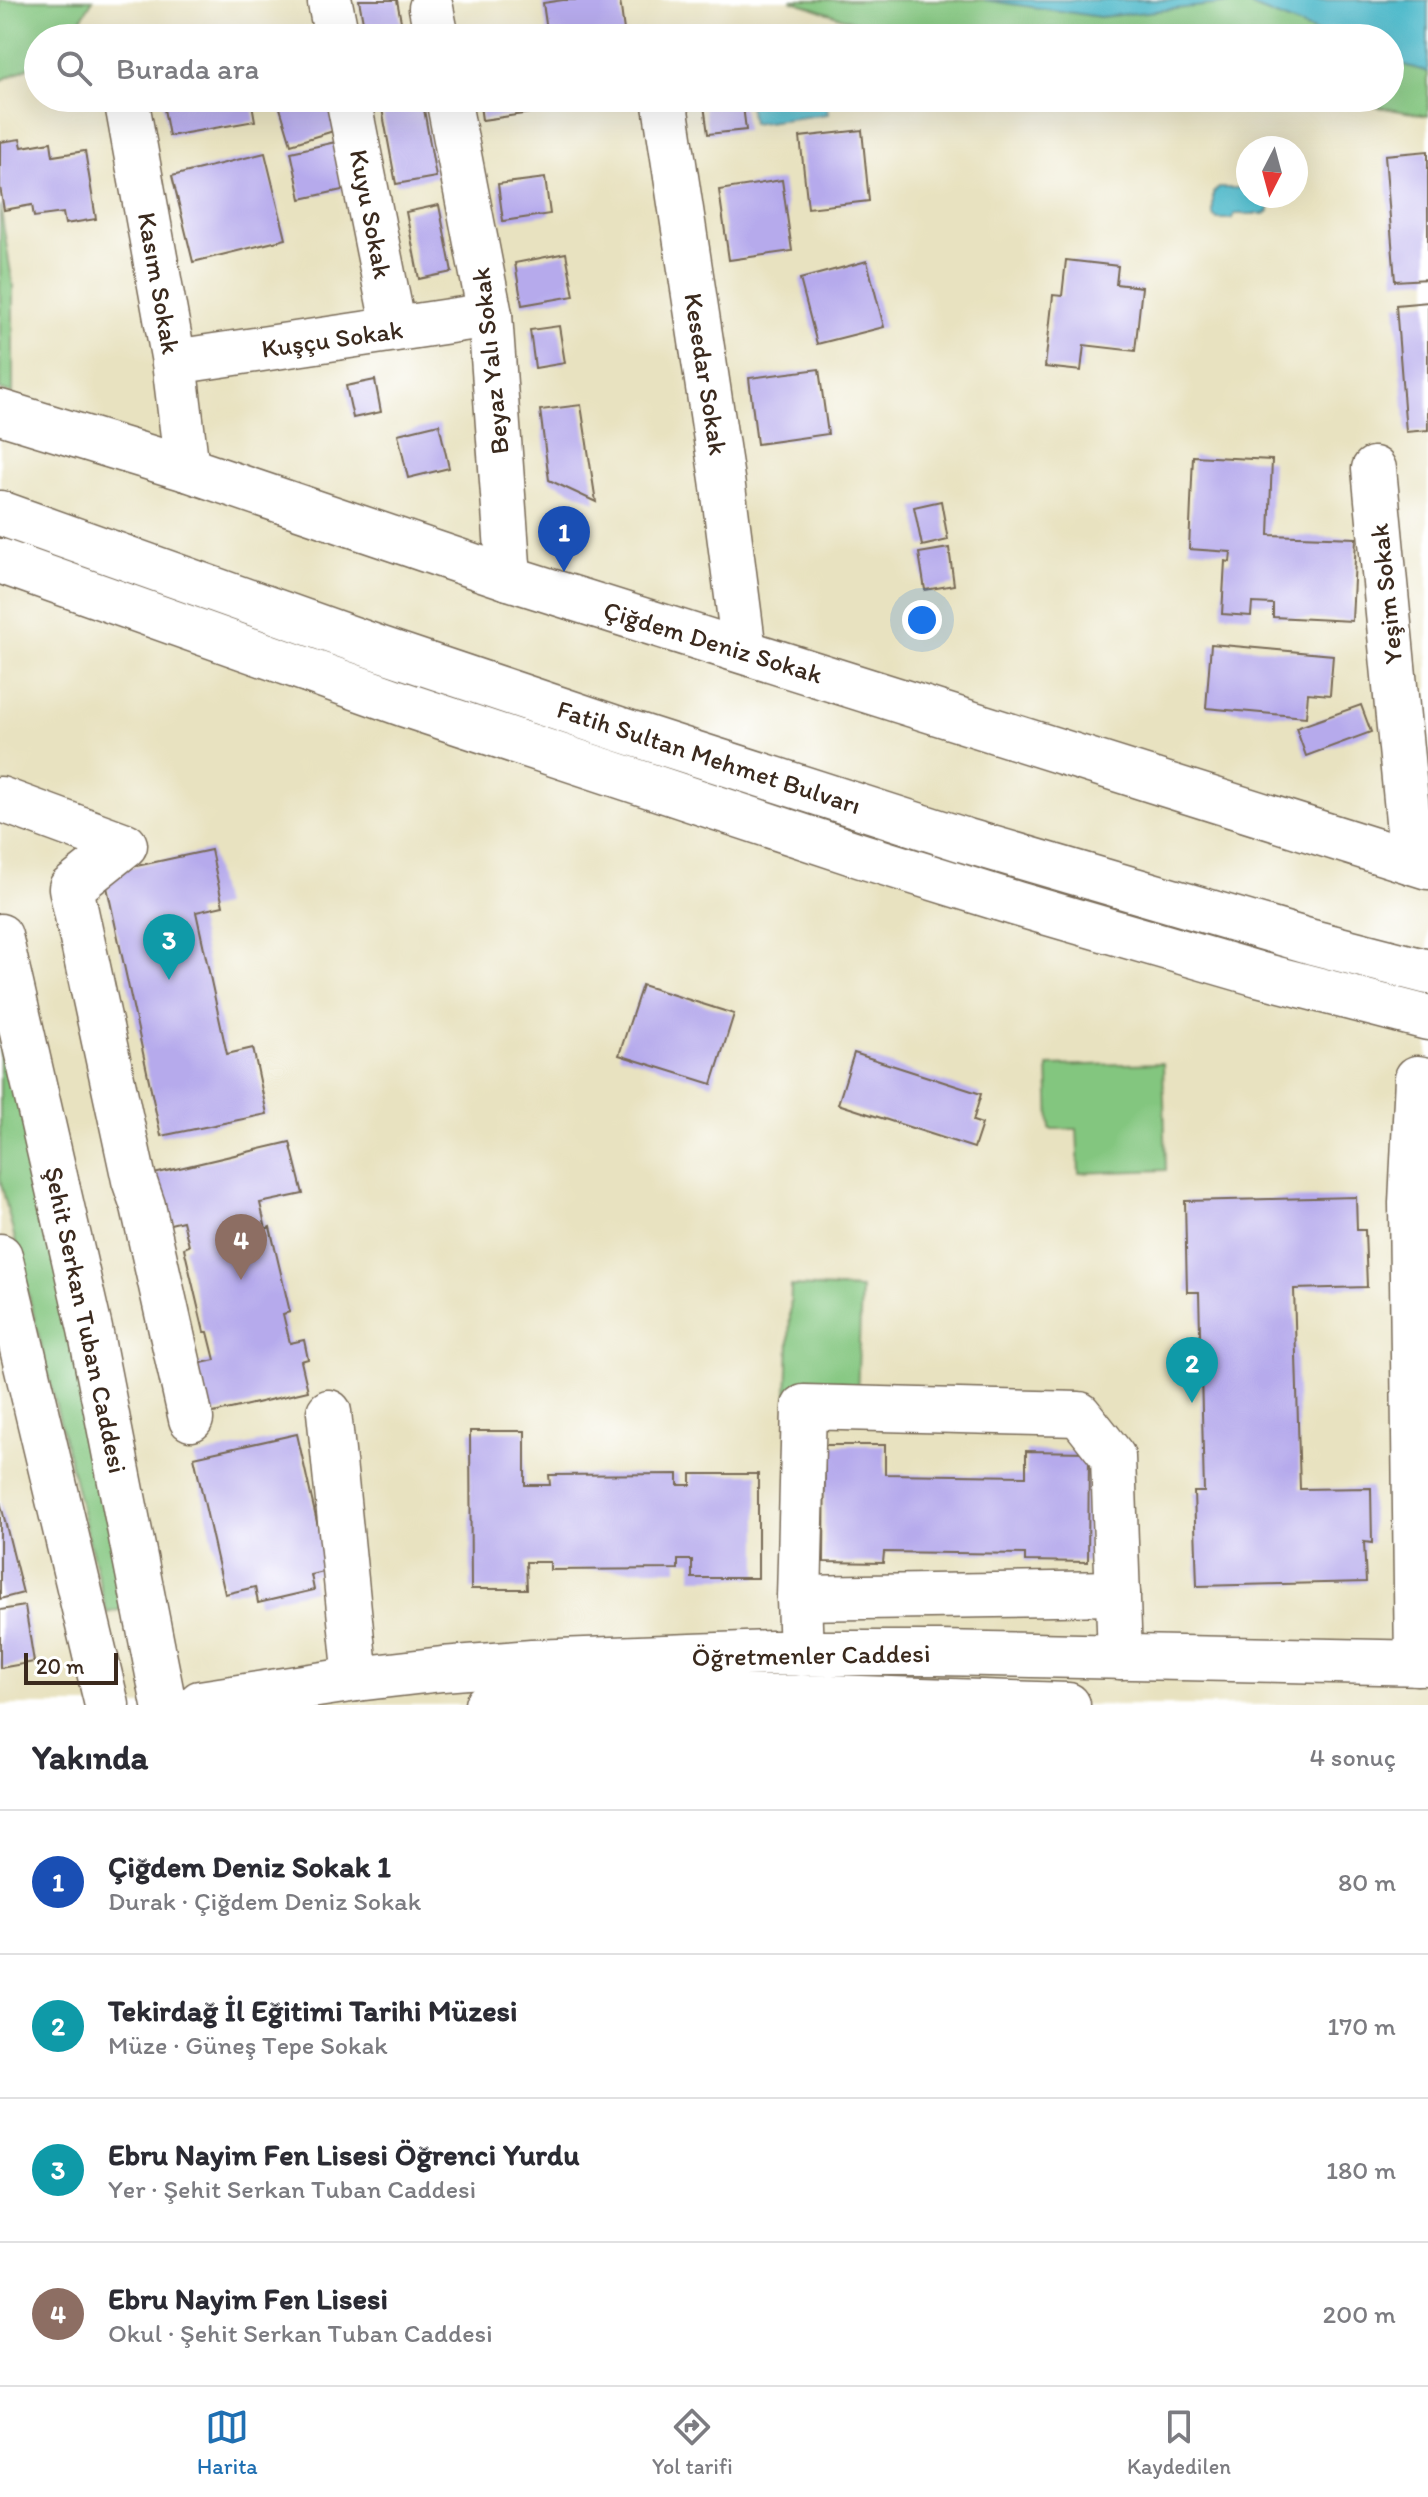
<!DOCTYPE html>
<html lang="tr">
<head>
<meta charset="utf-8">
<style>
	body { margin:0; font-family:Itim,sans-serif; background:#f2f2f3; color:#2b2b33 }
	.compass { position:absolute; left:1236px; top:136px; width:72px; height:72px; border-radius:50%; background:#fff; box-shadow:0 8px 32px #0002; rotate:186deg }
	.scale { position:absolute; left:24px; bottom:20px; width:94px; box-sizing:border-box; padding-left:8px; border:4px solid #3b2a1e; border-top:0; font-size:22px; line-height:28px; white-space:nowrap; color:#3b2a1e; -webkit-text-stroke:6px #fff; paint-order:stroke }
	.you { position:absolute; left:922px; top:620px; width:28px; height:28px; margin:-20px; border:6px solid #fff; border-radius:50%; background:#1a73e8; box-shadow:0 0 0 12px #1a73e833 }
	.badge { display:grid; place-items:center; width:52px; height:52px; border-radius:50%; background:#1f6fb2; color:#fff; font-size:26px; font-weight:700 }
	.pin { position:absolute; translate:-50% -66px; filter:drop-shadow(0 2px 4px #0008) }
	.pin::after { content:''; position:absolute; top:42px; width:28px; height:24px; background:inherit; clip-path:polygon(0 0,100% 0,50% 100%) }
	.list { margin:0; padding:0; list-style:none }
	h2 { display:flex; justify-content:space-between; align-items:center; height:104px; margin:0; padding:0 32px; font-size:34px }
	h2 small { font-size:26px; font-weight:400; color:#7c7c81 }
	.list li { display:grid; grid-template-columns:52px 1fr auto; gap:24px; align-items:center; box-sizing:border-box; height:144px; padding:0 32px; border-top:2px solid #e1e1e2 }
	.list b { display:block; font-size:30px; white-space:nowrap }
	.list p { margin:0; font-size:26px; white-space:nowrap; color:#7c7c81 }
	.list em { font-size:26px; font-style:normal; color:#7c7c81 }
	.icon { flex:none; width:44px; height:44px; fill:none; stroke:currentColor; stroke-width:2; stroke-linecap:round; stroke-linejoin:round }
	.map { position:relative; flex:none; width:1428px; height:1705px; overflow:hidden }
	.search { position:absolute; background:#fff; box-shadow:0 8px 32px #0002; left:24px; right:24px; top:24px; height:88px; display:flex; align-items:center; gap:20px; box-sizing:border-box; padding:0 28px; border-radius:44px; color:#7c7c81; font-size:30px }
	.sheet { height:680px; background:#fff }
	nav { display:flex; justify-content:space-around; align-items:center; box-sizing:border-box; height:112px; border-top:2px solid #e1e1e2; background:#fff; font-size:22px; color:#7c7c81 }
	nav a { display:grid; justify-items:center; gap:4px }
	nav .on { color:#1f6fb2 }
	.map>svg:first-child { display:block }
</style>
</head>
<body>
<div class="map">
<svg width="1428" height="1705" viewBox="0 0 1428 1705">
	<rect width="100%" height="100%" fill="#fff"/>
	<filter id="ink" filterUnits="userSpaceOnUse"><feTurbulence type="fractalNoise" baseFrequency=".0125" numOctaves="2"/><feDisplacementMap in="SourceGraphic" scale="16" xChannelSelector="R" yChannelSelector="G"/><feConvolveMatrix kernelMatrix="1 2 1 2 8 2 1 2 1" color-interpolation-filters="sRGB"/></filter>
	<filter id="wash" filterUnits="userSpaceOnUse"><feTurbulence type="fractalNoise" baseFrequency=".006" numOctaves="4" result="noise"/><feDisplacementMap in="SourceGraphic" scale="32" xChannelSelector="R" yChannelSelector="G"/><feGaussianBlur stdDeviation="1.8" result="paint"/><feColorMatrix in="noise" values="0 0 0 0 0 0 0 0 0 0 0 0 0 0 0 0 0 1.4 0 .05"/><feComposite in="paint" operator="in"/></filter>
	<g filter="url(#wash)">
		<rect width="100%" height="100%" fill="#e8e2c0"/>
		<!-- green -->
		<g fill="#83c67f" stroke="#5f784e" stroke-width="2">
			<polygon points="0,0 93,0 69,38 38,38 38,63 0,81"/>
			<polygon points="790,0 1264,0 1376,38 962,38 855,22"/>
			<polygon points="1428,0 1428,116 1329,98 1390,98 1390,38"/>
			<polygon points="0,205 13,286 13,394 0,390"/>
			<polygon points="0,995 134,1606 107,1613 0,1179"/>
			<polygon points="1163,1063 1166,1170 1079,1173 1077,1129 1050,1129 1048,1066"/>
			<polygon points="791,1286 861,1289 857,1398 787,1395"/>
		</g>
		<!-- water -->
		<g fill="#4fbacb" stroke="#457274" stroke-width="2">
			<polygon points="984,0 1428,0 1428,72 1390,61 1390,38 1331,38 1241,2 1100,17"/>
			<polygon points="748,98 826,98 828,114 752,124"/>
			<polygon points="1219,188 1248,188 1248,196 1269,196 1269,211 1265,214 1235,214 1231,219 1217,219 1213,215 1213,193"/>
		</g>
		<g id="blocks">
			<!-- building -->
			<g fill="#b6aaec">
				<polygon points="359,0 397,0 403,32 366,38"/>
				<polygon points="563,0 620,0 625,38 548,38 543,3"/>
				<polygon points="518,29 520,38 467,38 466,36"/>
				<polygon points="162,98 251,98 255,121 169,136"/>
				<polygon points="277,98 331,98 340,129 291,144"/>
				<polygon points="380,98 422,98 436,177 396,184"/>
				<polygon points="479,98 529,98 531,113 482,120"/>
				<polygon points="703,98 742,98 746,130 708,134"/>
				<polygon points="862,130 869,201 808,208 800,137"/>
				<polygon points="20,139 22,147 51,142 53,156 85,151 96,219 65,224 63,213 34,217 32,205 4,210 0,187 0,142"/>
				<polygon points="340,141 351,188 301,199 291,152"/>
				<polygon points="1428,151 1428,279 1395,281 1385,155"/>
				<polygon points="265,153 286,239 193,262 172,176"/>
				<polygon points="545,178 550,214 503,221 498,184"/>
				<polygon points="782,180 792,251 729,260 719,190"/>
				<polygon points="439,205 452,272 419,279 406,212"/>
				<polygon points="566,253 574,296 522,305 515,263"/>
				<polygon points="1066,260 1118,266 1116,284 1142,287 1135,351 1084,345 1081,371 1045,367 1053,295 1062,296"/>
				<polygon points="867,261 884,327 817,344 800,279"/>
				<polygon points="1428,302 1428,430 1406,432 1396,305"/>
				<polygon points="559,326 565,363 535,368 530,330"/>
				<polygon points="819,369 828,434 757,444 749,378"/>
				<polygon points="375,380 381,412 353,418 346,386"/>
				<polygon points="581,405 596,502 549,480 540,410"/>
				<polygon points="439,424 449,468 408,478 398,434"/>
				<polygon points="1193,456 1272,460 1269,535 1356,538 1352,621 1273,617 1273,604 1252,603 1251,616 1222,614 1225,561 1230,562 1231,552 1189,549"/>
				<polygon points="941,501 948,540 922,546 914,507"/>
				<polygon points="949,548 954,585 925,590 919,553"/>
				<polygon points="1211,644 1333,655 1330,695 1308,693 1306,717 1206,708"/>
				<polygon points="1361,705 1371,732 1306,756 1296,728"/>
				<polygon points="211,850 223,906 196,912 227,1054 253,1048 267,1114 161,1136 104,873"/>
				<polygon points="642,985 734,1014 712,1084 619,1055"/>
				<polygon points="854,1053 981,1094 973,1121 982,1124 974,1148 838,1104"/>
				<polygon points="290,1142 303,1194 260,1203 266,1229 270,1227 290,1312 283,1314 290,1343 304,1340 308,1359 301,1361 308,1391 209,1414 197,1364 215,1360 208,1332 204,1332 184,1248 189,1246 183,1221 166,1225 154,1174"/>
				<polygon points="1356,1197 1357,1230 1365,1230 1367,1287 1294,1289 1300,1489 1371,1488 1372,1543 1364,1542 1366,1582 1197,1586 1194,1492 1204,1492 1199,1292 1187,1292 1185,1201"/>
				<polygon points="470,1431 525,1431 525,1485 550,1485 549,1475 678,1474 678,1485 691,1485 691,1474 758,1474 758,1578 692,1578 692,1560 678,1560 678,1569 550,1570 550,1562 526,1562 527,1589 471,1589"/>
				<polygon points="297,1434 328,1571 311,1575 314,1590 258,1603 255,1587 225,1594 194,1457"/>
				<polygon points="825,1445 885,1445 885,1474 1026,1476 1026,1451 1089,1452 1088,1562 1025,1561 1025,1554 884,1552 883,1563 824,1562"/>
				<polygon points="0,1501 23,1593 0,1599"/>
				<polygon points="25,1606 34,1662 0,1668 0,1610"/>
			</g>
		</g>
	</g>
	<g filter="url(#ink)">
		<use href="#blocks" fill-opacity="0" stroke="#786a57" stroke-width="2"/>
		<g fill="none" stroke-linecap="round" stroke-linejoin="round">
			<defs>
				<g id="minor">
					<polyline points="330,3 337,38"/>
					<polyline points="431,8 437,38"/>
					<polyline points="126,98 174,362 187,469"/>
					<polyline points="348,98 394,329"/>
					<polyline points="448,98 490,315 509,578"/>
					<polyline points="664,98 722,479 744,651"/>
					<polyline points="174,362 490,315"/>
					<polyline points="0,412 187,469 509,578 1428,867"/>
					<polyline points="1374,469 1412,862"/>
					<polyline points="0,799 125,845 71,888 134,1180 143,1206 191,1419"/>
					<polyline points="329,1412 356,1679"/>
					<polyline points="799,1598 1118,1593"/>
					<polyline points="801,1654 799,1598 804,1407 1079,1414 1113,1457 1120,1657"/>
					<polyline points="1417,1663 1411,1203 1417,1078 1428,1080"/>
				</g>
				<g id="major">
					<polyline points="0,513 381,649 619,729 964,840 1312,942 1428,972"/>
					<polyline points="0,561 403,704 862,856 1017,904 1258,974 1428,1018"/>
					<polyline points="0,936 90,1329 164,1705"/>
					<polyline points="0,1256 107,1705"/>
					<polyline points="198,1705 200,1703 356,1679 442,1669 532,1662 771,1653 939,1653 1428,1663"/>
					<polyline points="487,1705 536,1700 831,1697 1068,1705"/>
				</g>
			</defs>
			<!-- minor casing -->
			<use href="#minor" stroke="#786a57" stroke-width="47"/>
			<!-- major casing -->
			<use href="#major" stroke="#786a57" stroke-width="47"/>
			<!-- minor -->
			<use href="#minor" stroke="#fff" stroke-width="44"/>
			<!-- major -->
			<use href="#major" stroke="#fff" stroke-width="44"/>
		</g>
	</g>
	<g text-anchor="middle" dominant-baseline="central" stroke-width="8" stroke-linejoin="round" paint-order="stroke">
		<!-- street labels -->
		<g font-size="26" fill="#3b2a1e" stroke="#fff">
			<text transform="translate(371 214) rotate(79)">Kuyu Sokak</text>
			<text transform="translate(159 283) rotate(80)">Kasım Sokak</text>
			<text transform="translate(332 339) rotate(-8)">Kuşçu Sokak</text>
			<text transform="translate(490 361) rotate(-96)">Beyaz Yalı Sokak</text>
			<text transform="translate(706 374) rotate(81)">Kesedar Sokak</text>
			<text transform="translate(1386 594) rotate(-96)">Yeşim Sokak</text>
			<text transform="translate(713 642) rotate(17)">Çiğdem Deniz Sokak</text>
			<text transform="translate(709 757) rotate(18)">Fatih Sultan Mehmet Bulvarı</text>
			<text transform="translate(86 1320) rotate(78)">Şehit Serkan Tuban Caddesi</text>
			<text transform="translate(811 1655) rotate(-1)">Öğretmenler Caddesi</text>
		</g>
	</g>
</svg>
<svg class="compass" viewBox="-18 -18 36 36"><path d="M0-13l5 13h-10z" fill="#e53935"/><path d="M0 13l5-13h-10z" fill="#7c7c81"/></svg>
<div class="scale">20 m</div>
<div class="you"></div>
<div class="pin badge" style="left:564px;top:572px;background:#1a4fb4">1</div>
<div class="pin badge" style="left:1192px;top:1403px;background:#0f9aa8">2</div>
<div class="pin badge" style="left:169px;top:980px;background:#0f9aa8">3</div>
<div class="pin badge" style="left:241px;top:1280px;background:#8d6e63">4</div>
<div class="search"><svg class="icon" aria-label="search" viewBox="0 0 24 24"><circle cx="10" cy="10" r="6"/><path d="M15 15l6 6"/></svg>Burada ara</div>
</div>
<section class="sheet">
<h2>Yakında<small>4 sonuç</small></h2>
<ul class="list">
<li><span class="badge" style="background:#1a4fb4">1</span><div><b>Çiğdem Deniz Sokak 1</b><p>Durak · Çiğdem Deniz Sokak</p></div><em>80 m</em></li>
<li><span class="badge" style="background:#0f9aa8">2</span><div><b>Tekirdağ İl Eğitimi Tarihi Müzesi</b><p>Müze · Güneş Tepe Sokak</p></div><em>170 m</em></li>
<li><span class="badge" style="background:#0f9aa8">3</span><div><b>Ebru Nayim Fen Lisesi Öğrenci Yurdu</b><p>Yer · Şehit Serkan Tuban Caddesi</p></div><em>180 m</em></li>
<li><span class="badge" style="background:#8d6e63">4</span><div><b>Ebru Nayim Fen Lisesi</b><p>Okul · Şehit Serkan Tuban Caddesi</p></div><em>200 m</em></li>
</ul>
</section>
<nav>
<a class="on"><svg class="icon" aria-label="map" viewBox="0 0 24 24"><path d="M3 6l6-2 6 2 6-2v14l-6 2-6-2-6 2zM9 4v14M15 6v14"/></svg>Harita</a>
<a><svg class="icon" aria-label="directions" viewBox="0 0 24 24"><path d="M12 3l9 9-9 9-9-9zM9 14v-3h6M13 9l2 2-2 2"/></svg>Yol tarifi</a>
<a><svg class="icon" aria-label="saved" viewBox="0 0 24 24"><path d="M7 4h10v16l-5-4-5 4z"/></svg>Kaydedilen</a>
</nav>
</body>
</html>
